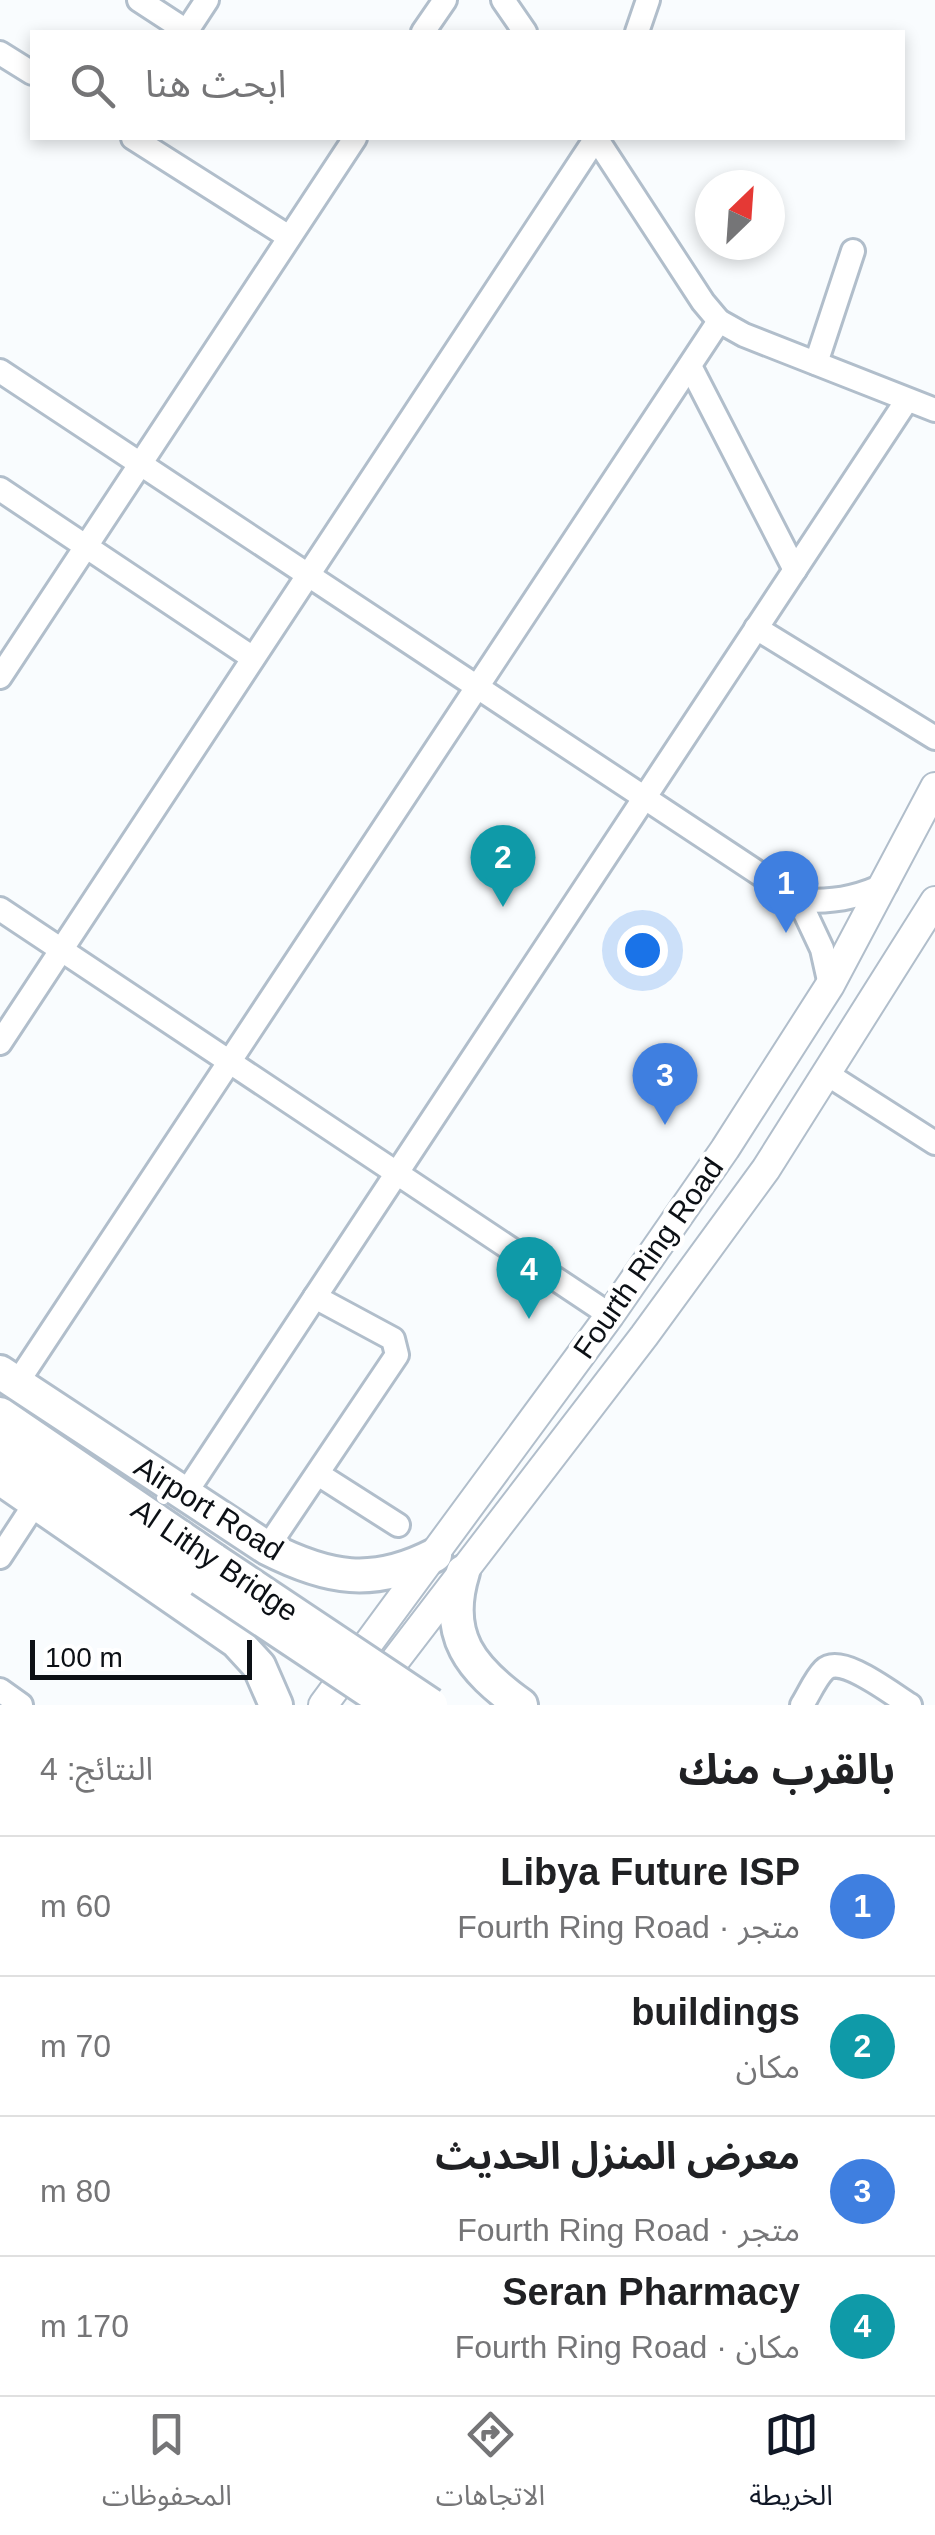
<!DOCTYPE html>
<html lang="ar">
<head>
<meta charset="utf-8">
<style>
	body { margin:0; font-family:Arial,"Noto Sans Arabic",sans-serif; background:#f6f6f6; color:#202124; direction:rtl }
	.compass { position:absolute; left:695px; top:170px; width:90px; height:90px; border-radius:50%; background:#fff; box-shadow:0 5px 15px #0003; rotate:25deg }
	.scale { position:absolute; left:30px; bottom:25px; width:222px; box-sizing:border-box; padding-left:10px; border:5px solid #0c1015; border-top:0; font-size:28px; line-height:35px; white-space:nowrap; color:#0c1015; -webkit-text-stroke:8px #fff; paint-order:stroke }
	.you { position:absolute; left:642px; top:950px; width:35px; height:35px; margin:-25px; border:8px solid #fff; border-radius:50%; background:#1a73e8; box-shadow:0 0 0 15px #1a73e833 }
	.badge { display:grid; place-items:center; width:65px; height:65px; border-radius:50%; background:#111827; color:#fff; font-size:32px; font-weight:700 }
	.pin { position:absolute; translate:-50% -82px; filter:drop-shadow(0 2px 5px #0008) }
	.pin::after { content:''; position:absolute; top:52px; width:35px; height:30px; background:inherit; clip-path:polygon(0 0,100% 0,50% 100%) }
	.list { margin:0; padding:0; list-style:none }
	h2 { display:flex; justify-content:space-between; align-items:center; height:130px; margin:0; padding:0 40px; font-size:42px }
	h2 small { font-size:32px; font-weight:400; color:#757577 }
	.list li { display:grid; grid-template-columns:65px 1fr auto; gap:30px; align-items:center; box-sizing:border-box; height:140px; padding:0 40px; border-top:2px solid #e0e0e0 }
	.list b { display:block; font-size:38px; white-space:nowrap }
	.list p { margin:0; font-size:32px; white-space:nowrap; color:#757577 }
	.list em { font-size:32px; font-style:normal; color:#757577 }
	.icon { flex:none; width:55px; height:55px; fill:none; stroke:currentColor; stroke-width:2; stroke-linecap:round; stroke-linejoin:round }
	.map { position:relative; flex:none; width:935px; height:1705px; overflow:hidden; direction:ltr }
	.search { position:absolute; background:#fff; box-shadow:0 5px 15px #0003; left:30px; right:30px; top:30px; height:110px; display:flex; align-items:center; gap:25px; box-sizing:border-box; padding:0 35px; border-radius:0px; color:#757577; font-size:38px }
	.sheet { height:690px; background:#fff }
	nav { display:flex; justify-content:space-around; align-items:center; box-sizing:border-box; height:140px; border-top:2px solid #e0e0e0; background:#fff; font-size:28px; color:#757577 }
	nav a { display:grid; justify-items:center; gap:5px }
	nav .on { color:#111827 }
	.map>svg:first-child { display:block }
</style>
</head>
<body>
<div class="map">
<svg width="935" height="1705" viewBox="0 0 935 1705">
	<rect width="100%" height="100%" fill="#f9fcfe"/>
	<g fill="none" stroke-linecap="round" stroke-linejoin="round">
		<defs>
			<g id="minor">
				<polyline points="139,0 188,32"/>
				<polyline points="503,0 525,32"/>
				<polyline points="186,32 207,0"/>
				<polyline points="423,32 445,0"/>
				<polyline points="637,32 648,0"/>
				<polyline points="0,53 32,73"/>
				<polyline points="133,138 289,237"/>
				<polyline points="596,138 703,302 719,321 744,335 935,410"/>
				<polyline points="816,363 853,251"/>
				<polyline points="690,366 795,570"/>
				<polyline points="0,371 799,900 822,949 830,985"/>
				<polyline points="0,489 253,658"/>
				<polyline points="756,628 935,738"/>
				<polyline points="0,677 355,138"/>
				<path d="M799,900C831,903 858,898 886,884"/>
				<polyline points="0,909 610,1315"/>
				<polyline points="0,1043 596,138"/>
				<polyline points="827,1074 935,1143"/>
				<polyline points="17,1383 719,321"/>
				<polyline points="318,1474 398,1525"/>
				<polyline points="185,1494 907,400"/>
				<polyline points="267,1548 397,1355 393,1339 315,1297"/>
				<polyline points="0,1557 36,1502"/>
				<polyline points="0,1690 21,1705"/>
				<path d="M802,1705C809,1694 815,1679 824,1670C841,1653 893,1695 910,1705"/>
			</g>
			<g id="major">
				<polyline points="374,1688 644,1336 766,1169 935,901"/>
				<polyline points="323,1705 610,1315 725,1149 830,985 935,787"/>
			</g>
			<g id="highway">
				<path d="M0,1372L267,1548C328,1579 373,1587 435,1555"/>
				<polyline points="0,1414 214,1560"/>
				<polyline points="0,1443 201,1579"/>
				<polyline points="0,1478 236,1641 259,1666 276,1705"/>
				<path d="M463,1572C443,1636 471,1669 521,1705"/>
			</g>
		</defs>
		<!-- minor casing -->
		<use href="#minor" stroke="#b1becb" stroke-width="28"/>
		<!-- major casing -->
		<use href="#major" stroke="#b1becb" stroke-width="32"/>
		<!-- highway casing -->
		<use href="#highway" stroke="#b1becb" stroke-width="38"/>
		<!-- minor -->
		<use href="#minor" stroke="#fff" stroke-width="22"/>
		<!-- major -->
		<use href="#major" stroke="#fff" stroke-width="28"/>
		<!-- highway -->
		<use href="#highway" stroke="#fff" stroke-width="32"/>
		<defs>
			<g id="highway-bridge">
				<polyline points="214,1560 431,1705"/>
				<polyline points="201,1579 390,1705"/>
			</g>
		</defs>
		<!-- highway-bridge casing -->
		<use href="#highway-bridge" stroke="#b1becb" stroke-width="38" stroke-linecap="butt"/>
		<!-- highway-bridge -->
		<use href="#highway-bridge" stroke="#fff" stroke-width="32"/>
	</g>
	<g text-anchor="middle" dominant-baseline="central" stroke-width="9" stroke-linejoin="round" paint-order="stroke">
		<!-- street labels -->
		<g font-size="30" fill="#0c1015" stroke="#fff">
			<text transform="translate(648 1258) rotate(-55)">Fourth Ring Road</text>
			<text transform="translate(209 1508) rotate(32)">Airport Road</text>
			<text transform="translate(215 1560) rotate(34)">Al Lithy Bridge</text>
		</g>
	</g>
</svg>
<svg class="compass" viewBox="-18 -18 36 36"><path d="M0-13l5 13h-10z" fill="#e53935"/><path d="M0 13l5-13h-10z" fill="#757577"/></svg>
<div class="scale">100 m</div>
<div class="you"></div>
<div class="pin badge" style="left:786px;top:933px;background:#3f7fe0">1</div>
<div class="pin badge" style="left:503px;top:907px;background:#0f9aa8">2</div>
<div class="pin badge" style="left:665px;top:1125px;background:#3f7fe0">3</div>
<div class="pin badge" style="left:529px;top:1319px;background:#0f9aa8">4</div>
<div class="search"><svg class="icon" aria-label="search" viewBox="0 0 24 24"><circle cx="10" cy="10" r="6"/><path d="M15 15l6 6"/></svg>ابحث هنا</div>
</div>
<section class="sheet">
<h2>بالقرب منك<small>النتائج: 4</small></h2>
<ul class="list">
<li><span class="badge" style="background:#3f7fe0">1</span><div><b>Libya Future ISP</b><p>متجر · Fourth Ring Road</p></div><em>60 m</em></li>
<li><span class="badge" style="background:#0f9aa8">2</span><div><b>buildings</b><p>مكان</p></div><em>70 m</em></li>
<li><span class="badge" style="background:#3f7fe0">3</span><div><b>معرض المنزل الحديث</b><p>متجر · Fourth Ring Road</p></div><em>80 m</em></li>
<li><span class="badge" style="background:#0f9aa8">4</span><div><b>Seran Pharmacy</b><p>مكان · Fourth Ring Road</p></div><em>170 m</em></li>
</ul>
</section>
<nav>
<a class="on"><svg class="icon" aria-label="map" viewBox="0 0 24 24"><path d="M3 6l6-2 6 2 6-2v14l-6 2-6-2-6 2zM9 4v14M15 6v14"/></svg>الخريطة</a>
<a><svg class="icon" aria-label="directions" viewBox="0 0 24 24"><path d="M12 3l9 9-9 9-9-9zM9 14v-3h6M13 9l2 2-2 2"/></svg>الاتجاهات</a>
<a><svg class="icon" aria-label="saved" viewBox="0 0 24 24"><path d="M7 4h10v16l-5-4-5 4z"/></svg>المحفوظات</a>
</nav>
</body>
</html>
